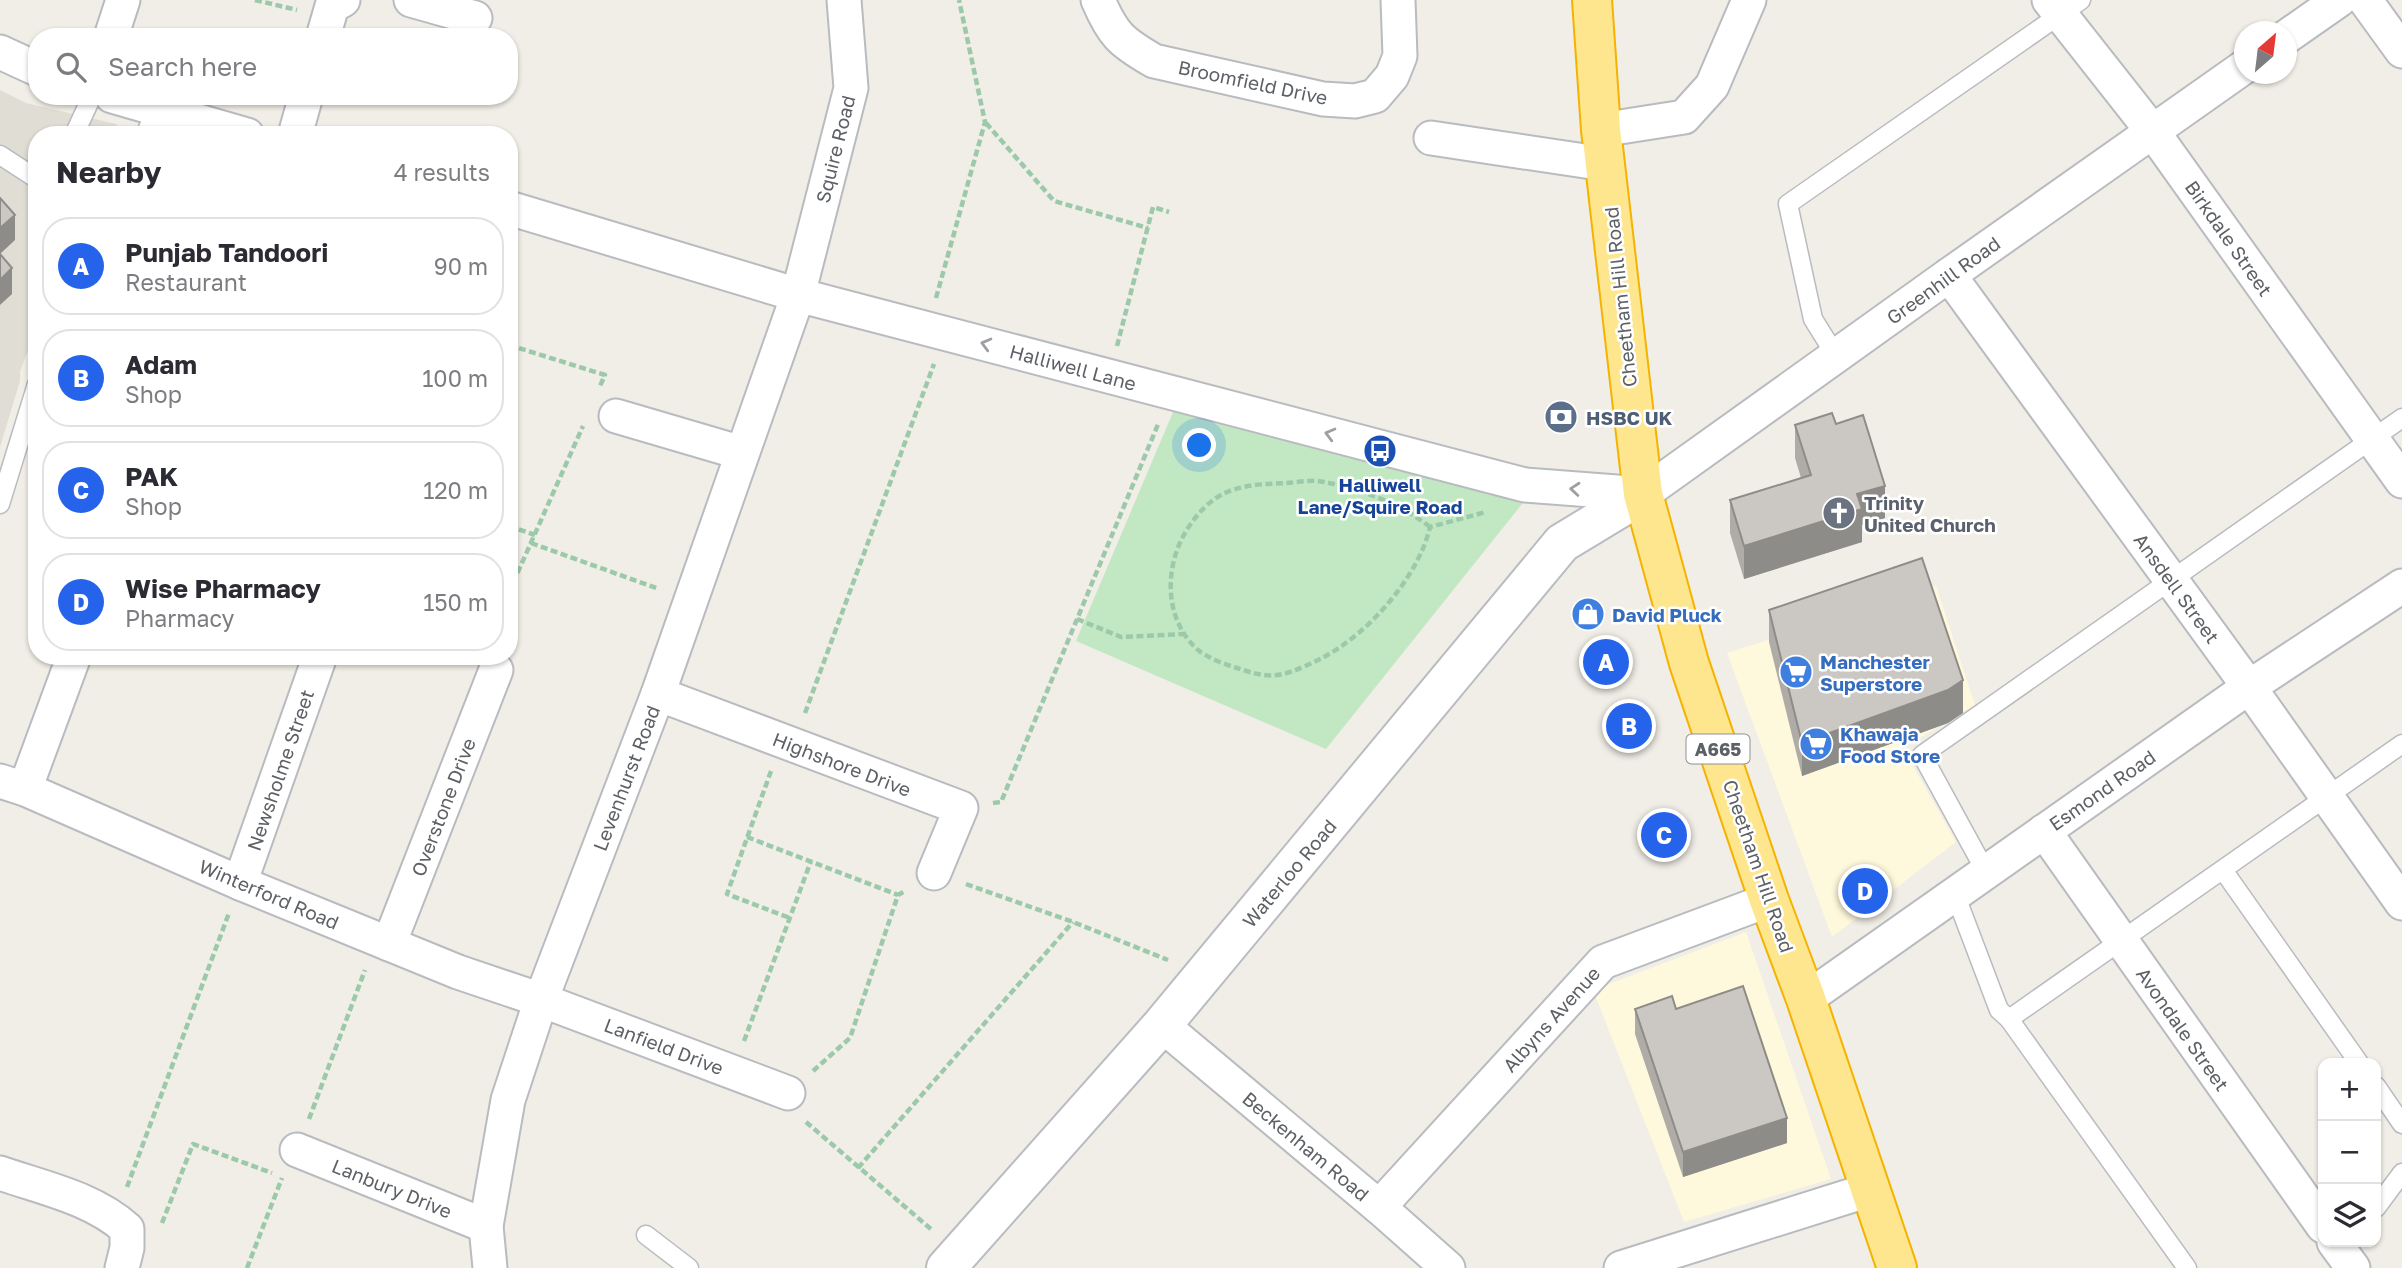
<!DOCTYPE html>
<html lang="en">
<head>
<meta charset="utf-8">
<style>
	body { margin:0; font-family:"Golos Text",sans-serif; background:#f7f7f7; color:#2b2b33 }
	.controls { position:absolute; right:21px; bottom:21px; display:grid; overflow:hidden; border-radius:14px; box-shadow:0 2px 5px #0004 }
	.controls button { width:63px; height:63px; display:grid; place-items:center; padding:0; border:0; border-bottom:2px solid #e1e1e2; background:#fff; color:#2b2b33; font:35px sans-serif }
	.compass { position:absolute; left:2234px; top:21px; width:63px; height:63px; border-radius:50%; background:#fff; box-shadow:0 2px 5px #0004; rotate:28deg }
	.you { position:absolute; left:1200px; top:446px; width:24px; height:24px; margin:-18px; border:5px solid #fff; border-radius:50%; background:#1a73e8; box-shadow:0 0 0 10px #1a73e833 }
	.badge { display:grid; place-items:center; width:46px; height:46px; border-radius:50%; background:#2563eb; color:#fff; font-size:23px; font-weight:700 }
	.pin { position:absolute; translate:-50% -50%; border:4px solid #fff; box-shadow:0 2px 7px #0006 }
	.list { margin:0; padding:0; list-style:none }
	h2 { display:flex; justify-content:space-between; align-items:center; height:91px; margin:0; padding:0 28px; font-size:30px }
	h2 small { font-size:23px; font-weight:400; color:#7c7c81 }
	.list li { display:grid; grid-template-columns:46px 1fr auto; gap:21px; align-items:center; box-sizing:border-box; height:98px; margin:0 14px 14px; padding:0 14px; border:2px solid #e1e1e2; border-radius:28px }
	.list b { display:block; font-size:26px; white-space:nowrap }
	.list p { margin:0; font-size:23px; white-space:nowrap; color:#7c7c81 }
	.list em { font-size:23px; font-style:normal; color:#7c7c81 }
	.icon { flex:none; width:38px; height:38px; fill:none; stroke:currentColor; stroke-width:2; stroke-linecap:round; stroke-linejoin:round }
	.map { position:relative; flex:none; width:2402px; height:1268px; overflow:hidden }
	.search { position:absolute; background:#fff; box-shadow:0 2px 5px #0004; left:28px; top:28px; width:490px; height:77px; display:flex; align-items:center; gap:18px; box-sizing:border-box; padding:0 24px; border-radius:28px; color:#7c7c81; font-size:26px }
	.panel { position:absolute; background:#fff; box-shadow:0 2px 5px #0004; left:28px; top:126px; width:490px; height:539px; border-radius:28px }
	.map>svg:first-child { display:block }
</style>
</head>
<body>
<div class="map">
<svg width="2402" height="1268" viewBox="0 0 2402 1268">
	<rect width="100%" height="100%" fill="#f0eee6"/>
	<!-- commercial -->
	<g fill="#fef8dc">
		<polygon points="1936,586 1975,705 1903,748 1956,842 1832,937 1727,653"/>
		<polygon points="1746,932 1831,1179 1684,1222 1593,990"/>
	</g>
	<!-- education -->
	<polygon fill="#e0ddd4" points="0,90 26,103 116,124 121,132 121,135 37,135 37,325 20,372 20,381 0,447"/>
	<!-- green -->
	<polygon fill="#c2e8c3" points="1176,405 1526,499 1326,749 1076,641"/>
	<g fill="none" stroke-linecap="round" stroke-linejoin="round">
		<defs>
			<g id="lane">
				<polyline points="74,135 92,96"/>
				<polyline points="145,135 156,110"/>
				<polyline points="0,155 37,179"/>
				<polyline points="1836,356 1813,319 1788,204 2081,0"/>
				<polyline points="0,504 37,384"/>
				<polyline points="2223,870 2359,1063"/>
				<polyline points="1986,872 1922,755 2402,418"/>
				<polyline points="1955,894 1999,1010 2009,1019 2402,744"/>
				<polyline points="2009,1019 2187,1268"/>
				<polyline points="2376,1086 2402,1124"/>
				<polyline points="2376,1208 2402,1173"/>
				<polyline points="646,1235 689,1268"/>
			</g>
			<g id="street">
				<polyline points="411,0 475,18"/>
				<path d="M1098,0C1113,35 1121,42 1154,61L1323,99L1355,101L1375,96L1392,76L1400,56L1398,0"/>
				<polyline points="2049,0 2153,132 2402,481"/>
				<polyline points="2365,0 2402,51"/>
				<polyline points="111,37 123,0"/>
				<polyline points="323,37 332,6 343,0"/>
				<polyline points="2286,37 2339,0"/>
				<polyline points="0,52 37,69"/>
				<polyline points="112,96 247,135"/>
				<polyline points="1601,130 1684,117 1712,86 1749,0"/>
				<polyline points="295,135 306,96"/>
				<polyline points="1431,138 1605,164"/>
				<polyline points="509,208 798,295 1525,485 1643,494 1949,275 2244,67"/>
				<polyline points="1949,275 2249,687 2402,903"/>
				<polyline points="616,416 742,453"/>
				<polyline points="658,694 961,808 934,873"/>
				<polyline points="0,781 25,789 240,883 458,972 541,1000 788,1093"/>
				<polyline points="25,789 74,656"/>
				<polyline points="2044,831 2323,1226"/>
				<polyline points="240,883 320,656"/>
				<polyline points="389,944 496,670"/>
				<polyline points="1806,999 2249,687 2402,586"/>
				<polyline points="1162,1025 1379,1207 1448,1268"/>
				<polyline points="297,1150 486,1226"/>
				<path d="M0,1173C43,1188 93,1198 127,1229V1248L122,1268"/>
				<polyline points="1379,1207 1603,962 1769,900"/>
				<polyline points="2334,1242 2353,1268"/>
				<polyline points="490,1268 486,1226 508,1100 541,1000 658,694 798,295 851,88 844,0"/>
				<polyline points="1621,1268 1872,1189"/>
			</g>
			<polyline id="secondary" points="946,1268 1162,1025 1562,543 1643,494"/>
			<polyline id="highway" points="1592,0 1601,130 1643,494 1689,663 1769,900 1806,999 1897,1268"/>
		</defs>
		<!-- lane casing -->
		<use href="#lane" stroke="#b8bbbf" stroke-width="21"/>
		<!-- street casing -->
		<use href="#street" stroke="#b8bbbf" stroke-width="37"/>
		<!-- secondary casing -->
		<use href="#secondary" stroke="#b9bcc2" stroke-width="42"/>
		<!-- highway casing -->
		<use href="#highway" stroke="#f5b300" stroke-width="42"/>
		<!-- path -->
		<g stroke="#9bc9aa" stroke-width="4.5" stroke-dasharray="7 3.5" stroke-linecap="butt">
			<polyline points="255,0 297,10"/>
			<polyline points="986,123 1054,201 1148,228"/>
			<polyline points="936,298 985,122 959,0"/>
			<polyline points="509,345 605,375 600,386"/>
			<polyline points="1117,346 1153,207 1169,212"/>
			<polyline points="509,526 535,535"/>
			<path d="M1430,527C1401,504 1361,489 1324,482C1313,479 1299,482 1287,483C1267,484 1244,484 1225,493C1210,500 1199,512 1190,525C1164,562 1162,618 1198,650C1208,658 1224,664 1237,668C1252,673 1267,678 1283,674C1296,671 1310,664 1322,658C1368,634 1418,578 1430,527L1486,512"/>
			<polyline points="531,543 659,589"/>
			<polyline points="509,592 583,426"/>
			<polyline points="1077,619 1121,637 1184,634"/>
			<polyline points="805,713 934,364"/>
			<polyline points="771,771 727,894 790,918"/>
			<polyline points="993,803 1001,802 1159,422"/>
			<polyline points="747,837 898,895"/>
			<polyline points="966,884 1073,922 1168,960"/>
			<polyline points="744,1041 811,861"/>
			<polyline points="813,1071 850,1038 898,895 905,891"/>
			<polyline points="309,1119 365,970"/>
			<polyline points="806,1122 932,1230"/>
			<polyline points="858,1168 1073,922"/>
			<polyline points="127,1187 229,913"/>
			<polyline points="162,1223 193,1144 272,1173"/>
			<polyline points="247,1268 282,1178"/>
		</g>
		<!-- lane -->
		<use href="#lane" stroke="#fff" stroke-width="18"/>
		<!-- street -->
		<use href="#street" stroke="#fff" stroke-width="33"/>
		<!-- secondary -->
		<use href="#secondary" stroke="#fff" stroke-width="38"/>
		<!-- highway -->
		<use href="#highway" stroke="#fee68e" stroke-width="38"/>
	</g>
	<!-- wall -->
	<g fill="#afaca8">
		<polygon points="1836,424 1885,518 1862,525 1862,542 1744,579 1730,533 1730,500 1801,478 1795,458 1795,425"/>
		<polygon points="1769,610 1963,713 1948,723 1802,776 1769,642"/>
		<polygon points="1635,1009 1676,1009 1787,1143 1683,1177 1635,1034"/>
	</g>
	<!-- shaded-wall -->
	<g fill="#8e8c88">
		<polygon points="15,215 15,240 0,254 0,228"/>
		<polygon points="12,268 12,294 0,305 0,280"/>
		<polygon points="1885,486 1885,518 1862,525 1862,542 1744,579 1744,546 1857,494"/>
		<polygon points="1963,680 1963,713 1948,723 1802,776 1802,743"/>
		<polygon points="1787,1118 1787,1143 1683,1177 1683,1152"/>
	</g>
	<!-- building -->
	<g fill="#cbc8c3" stroke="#8e8c88" stroke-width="2">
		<polygon points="0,198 15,215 0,228"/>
		<polygon points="0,254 12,268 0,280"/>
		<polygon points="1832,413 1836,424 1863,415 1885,486 1857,494 1862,509 1744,546 1730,500 1811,475 1795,425"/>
		<polygon points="1922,558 1963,680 1948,690 1802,743 1769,610"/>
		<polygon points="1743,986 1787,1118 1683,1152 1635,1009 1672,996 1676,1009"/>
	</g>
	<!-- one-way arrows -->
	<defs><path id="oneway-chevron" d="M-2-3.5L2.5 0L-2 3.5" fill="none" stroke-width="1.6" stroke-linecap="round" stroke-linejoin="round" transform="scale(1.75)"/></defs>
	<g stroke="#9ea0a3">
		<use href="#oneway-chevron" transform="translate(986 344) rotate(-165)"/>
		<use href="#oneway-chevron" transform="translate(1330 434) rotate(-165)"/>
		<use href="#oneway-chevron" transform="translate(1575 489) rotate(-175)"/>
	</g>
	<!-- icons -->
	<defs>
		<symbol id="bank-disc" viewBox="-11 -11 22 22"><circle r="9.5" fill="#5c6f8a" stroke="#fff"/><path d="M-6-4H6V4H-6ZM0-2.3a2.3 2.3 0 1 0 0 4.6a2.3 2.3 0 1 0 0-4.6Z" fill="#fff"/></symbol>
		<symbol id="bus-disc" viewBox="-11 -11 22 22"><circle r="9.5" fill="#1a4fb4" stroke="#fff"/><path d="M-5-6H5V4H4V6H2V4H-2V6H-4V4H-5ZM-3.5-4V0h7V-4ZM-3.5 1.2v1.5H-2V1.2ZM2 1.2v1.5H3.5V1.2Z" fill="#fff"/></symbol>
		<symbol id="church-disc" viewBox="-11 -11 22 22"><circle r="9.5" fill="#6b7280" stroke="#fff"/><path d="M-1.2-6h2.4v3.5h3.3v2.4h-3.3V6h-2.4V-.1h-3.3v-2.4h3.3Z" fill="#fff"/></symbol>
		<symbol id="shop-disc" viewBox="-11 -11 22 22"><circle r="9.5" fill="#3f7fe0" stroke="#fff"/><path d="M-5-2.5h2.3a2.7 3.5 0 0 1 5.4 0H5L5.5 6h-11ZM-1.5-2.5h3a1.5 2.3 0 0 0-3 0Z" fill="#fff"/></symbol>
		<symbol id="supermarket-disc" viewBox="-11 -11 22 22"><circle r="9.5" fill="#3f7fe0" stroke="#fff"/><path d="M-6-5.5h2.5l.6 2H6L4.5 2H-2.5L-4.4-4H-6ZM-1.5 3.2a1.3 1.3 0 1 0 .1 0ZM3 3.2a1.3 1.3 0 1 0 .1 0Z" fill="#fff"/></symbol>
	</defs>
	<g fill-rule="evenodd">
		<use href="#bank-disc" x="1542" y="398" width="38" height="38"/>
		<use href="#bus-disc" x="1361" y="432" width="38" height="38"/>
		<use href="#church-disc" x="1820" y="494" width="38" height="38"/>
		<use href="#shop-disc" x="1569" y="595" width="38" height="38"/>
		<use href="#supermarket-disc" x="1777" y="653" width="38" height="38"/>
		<use href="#supermarket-disc" x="1797" y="725" width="38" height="38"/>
	</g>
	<g text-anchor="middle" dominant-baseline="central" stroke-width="5" stroke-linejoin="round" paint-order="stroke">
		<!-- shield labels -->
		<rect fill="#fff" stroke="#8e9094" stroke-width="2" x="1686.5" y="734.5" width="63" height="29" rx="5"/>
		<g font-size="18" font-weight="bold" fill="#5d6166">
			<text x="1718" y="749">A665</text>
		</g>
		<!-- street labels -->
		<g font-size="19" fill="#5d6166" stroke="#fff">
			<text transform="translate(1253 82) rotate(12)">Broomfield Drive</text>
			<text transform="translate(835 149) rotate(-76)">Squire Road</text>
			<text transform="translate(2229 238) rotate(55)">Birkdale Street</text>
			<text transform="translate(1943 280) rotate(-36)">Greenhill Road</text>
			<text transform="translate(1620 297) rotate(-96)">Cheetham Hill Road</text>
			<text transform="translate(1073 367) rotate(15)">Halliwell Lane</text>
			<text transform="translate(2177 588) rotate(54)">Ansdell Street</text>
			<text transform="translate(842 764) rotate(21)">Highshore Drive</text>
			<text transform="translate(280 770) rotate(-71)">Newsholme Street</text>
			<text transform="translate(626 778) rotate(-69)">Levenhurst Road</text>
			<text transform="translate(2102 790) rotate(-35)">Esmond Road</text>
			<text transform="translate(443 807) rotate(-69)">Overstone Drive</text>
			<text transform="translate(1759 866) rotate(71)">Cheetham Hill Road</text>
			<text transform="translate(1289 873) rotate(-50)">Waterloo Road</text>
			<text transform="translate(269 894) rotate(23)">Winterford Road</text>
			<text transform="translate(1551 1019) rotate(-48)">Albyns Avenue</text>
			<text transform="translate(2183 1029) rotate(55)">Avondale Street</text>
			<text transform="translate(664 1046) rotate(21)">Lanfield Drive</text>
			<text transform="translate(1306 1146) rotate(40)">Beckenham Road</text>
			<text transform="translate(392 1188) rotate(22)">Lanbury Drive</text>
		</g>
		<!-- service labels -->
		<g font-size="19" font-weight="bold" fill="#4e5e75" stroke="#fff" text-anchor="start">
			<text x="1586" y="417">HSBC UK</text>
		</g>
		<!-- transit labels -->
		<g font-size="19" font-weight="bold" fill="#164399" stroke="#fff">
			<text x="1380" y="484">Halliwell<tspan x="1380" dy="22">Lane/Squire Road</tspan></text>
		</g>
		<!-- worship labels -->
		<g font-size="19" font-weight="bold" fill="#5b616d" stroke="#fff" text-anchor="start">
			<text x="1864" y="502">Trinity<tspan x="1864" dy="22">United Church</tspan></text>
		</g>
		<!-- shop labels -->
		<g font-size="19" font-weight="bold" fill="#366cbe" stroke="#fff" text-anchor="start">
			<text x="1612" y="614">David Pluck</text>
			<text x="1820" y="661">Manchester<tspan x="1820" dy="22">Superstore</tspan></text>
			<text x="1840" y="733">Khawaja<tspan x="1840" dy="22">Food Store</tspan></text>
		</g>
	</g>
</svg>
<div class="controls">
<button>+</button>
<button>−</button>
<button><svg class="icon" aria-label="layers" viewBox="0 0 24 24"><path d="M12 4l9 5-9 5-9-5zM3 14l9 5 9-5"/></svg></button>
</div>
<svg class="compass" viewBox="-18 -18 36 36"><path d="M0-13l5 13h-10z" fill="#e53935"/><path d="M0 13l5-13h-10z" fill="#7c7c81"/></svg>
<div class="you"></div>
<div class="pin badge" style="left:1606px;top:662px">A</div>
<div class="pin badge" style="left:1629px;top:726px">B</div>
<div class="pin badge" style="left:1664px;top:835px">C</div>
<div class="pin badge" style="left:1865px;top:891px">D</div>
<div class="search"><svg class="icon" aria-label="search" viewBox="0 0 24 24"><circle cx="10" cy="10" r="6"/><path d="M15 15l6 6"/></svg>Search here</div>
<section class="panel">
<h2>Nearby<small>4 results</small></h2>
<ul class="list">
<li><span class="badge">A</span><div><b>Punjab Tandoori</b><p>Restaurant</p></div><em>90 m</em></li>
<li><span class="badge">B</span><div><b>Adam</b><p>Shop</p></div><em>100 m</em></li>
<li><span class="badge">C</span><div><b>PAK</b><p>Shop</p></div><em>120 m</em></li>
<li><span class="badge">D</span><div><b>Wise Pharmacy</b><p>Pharmacy</p></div><em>150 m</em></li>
</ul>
</section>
</div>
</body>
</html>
